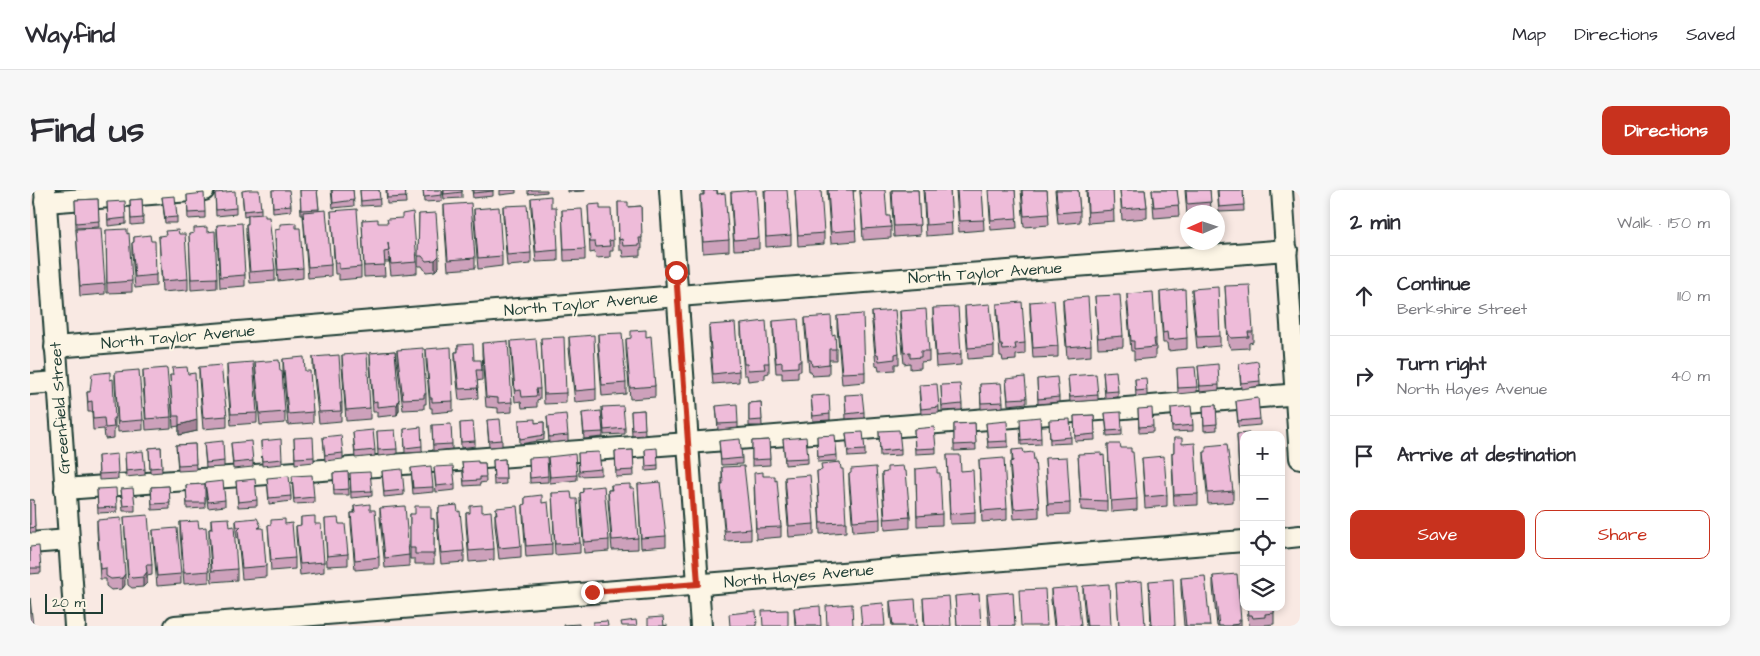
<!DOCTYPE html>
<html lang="en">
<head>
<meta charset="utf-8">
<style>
	body { margin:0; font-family:"Architects Daughter",sans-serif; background:#f7f7f7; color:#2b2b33 }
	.controls { position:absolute; right:15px; bottom:15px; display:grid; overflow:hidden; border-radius:10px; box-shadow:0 2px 8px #0003 }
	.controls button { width:45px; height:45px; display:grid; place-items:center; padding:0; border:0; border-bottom:1px solid #e1e1e2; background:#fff; color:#2b2b33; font:25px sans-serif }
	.compass { position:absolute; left:1150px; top:15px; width:45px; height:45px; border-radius:50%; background:#fff; box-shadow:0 2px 8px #0003; rotate:267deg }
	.scale { position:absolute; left:15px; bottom:12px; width:58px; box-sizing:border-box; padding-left:5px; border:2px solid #1f3d34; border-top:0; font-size:14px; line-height:18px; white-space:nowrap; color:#1f3d34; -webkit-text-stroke:4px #fcf5e5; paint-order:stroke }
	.stop { position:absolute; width:15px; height:15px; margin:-11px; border:4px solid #c8321e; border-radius:50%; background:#fff }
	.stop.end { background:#c8321e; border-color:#fff; box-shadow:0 1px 5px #0008 }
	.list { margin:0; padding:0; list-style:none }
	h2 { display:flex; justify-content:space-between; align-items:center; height:65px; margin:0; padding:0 20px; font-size:21px }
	h2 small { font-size:16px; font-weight:400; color:#7c7c81 }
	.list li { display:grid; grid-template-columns:32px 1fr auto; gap:15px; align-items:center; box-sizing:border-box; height:80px; padding:0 20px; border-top:1px solid #e1e1e2 }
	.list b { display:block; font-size:19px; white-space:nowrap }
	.list p { margin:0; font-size:16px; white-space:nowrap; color:#7c7c81 }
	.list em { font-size:16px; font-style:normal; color:#7c7c81 }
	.actions { display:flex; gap:10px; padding:15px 20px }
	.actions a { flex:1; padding:11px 0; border:1px solid #c8321e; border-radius:10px; text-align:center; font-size:18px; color:#c8321e }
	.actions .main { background:#c8321e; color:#fff }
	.icon { flex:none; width:28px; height:28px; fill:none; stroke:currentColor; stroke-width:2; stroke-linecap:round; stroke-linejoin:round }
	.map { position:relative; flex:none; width:1270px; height:436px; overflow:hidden; border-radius:10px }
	header { display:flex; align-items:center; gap:30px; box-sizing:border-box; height:70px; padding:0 25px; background:#fff; border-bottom:1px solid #e1e1e2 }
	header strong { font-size:24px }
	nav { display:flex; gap:28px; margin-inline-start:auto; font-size:18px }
	.intro { display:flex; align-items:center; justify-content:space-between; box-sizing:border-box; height:120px; padding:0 30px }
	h1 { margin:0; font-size:35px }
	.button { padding:12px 22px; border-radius:10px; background:#c8321e; color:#fff; font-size:18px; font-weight:700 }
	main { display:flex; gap:30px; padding:0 30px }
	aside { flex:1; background:#fff; border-radius:10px; box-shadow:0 2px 8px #0003 }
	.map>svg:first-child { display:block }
</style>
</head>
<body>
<header>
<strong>Wayfind</strong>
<nav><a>Map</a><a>Directions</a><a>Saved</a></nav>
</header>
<div class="intro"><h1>Find us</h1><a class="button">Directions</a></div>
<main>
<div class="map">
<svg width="1270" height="436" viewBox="0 0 1270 436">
	<rect width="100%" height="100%" fill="#f9e9e3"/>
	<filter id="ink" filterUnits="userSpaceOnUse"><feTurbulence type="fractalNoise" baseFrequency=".02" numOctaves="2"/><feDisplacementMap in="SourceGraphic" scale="10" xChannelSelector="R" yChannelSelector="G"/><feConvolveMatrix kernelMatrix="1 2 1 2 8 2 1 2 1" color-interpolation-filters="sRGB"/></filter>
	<g filter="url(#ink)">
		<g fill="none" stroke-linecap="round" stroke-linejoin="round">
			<defs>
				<g id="minor">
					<polyline points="15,0 45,436"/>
					<polyline points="640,0 671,436"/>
					<polyline points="1252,0 1270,268"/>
					<polyline points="15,12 174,0"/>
					<polyline points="25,157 648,106 1257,60"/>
					<polyline points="0,194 28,192"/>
					<polyline points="35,299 658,253 1270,204"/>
					<polyline points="1251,348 1270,346"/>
					<polyline points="0,353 39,350"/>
					<polyline points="145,436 1214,351"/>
				</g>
			</defs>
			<!-- minor casing -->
			<use href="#minor" stroke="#1f3d34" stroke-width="24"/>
			<!-- minor -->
			<use href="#minor" stroke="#fcf5e5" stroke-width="20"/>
		</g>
		<!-- wall -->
		<g fill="#cda1bb" stroke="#1f3d34">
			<polygon points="242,0 261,15 261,21 243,23"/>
			<polygon points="270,0 287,0 289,20 301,75 301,86 278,88 273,25 271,25"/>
			<polygon points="301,0 323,0 324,16 303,18"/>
			<polygon points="330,0 349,0 350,15 331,16"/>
			<polygon points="356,0 375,0 376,13 357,14"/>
			<polygon points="393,0 412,0 412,11 394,12"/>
			<polygon points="413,0 432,0 432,8 414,9"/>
			<polygon points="442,0 463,0 463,6 443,8"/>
			<polygon points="470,0 486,0 486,3 470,5"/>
			<polygon points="498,0 517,0 517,2 498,4"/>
			<polygon points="538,0 555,0 555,1 538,2"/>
			<polygon points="673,0 687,0 699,50 699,61 673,63 670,16 670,5 673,5"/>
			<polygon points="734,0 761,45 761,55 736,57"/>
			<polygon points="765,0 794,43 794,54 768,56"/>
			<polygon points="797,0 826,0 826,1 823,1 826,51 801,53"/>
			<polygon points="830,0 857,26 861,37 861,48 833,50"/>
			<polygon points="861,0 888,0 890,45 864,47"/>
			<polygon points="893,0 920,0 922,44 896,46"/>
			<polygon points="926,0 952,0 954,40 929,42"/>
			<polygon points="958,0 985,0 987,38 961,40"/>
			<polygon points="991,0 1017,0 1019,35 994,37"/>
			<polygon points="1025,0 1048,0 1050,21 1050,32 1028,34"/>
			<polygon points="1056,0 1083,0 1084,31 1058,33"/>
			<polygon points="1090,0 1115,0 1117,17 1117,28 1092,30"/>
			<polygon points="1122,0 1147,0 1149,26 1124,28"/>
			<polygon points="1155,0 1180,0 1181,22 1158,22 1157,25"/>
			<polygon points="1187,0 1213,0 1214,21 1189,22"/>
			<polygon points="212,1 231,19 231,25 245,80 245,91 220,93 216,45 216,34 218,34 218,26 214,27"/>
			<polygon points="701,2 729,48 729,59 704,60 701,12"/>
			<polygon points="185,3 206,18 206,24 186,26"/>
			<polygon points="157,5 175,22 175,28 158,29"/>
			<polygon points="132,7 147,27 147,33 135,33"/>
			<polygon points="501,8 528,60 528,71 506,72 501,19"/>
			<polygon points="68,9 69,37 46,38 45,10"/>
			<polygon points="112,9 113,34 101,35 100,10"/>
			<polygon points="77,12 96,28 96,34 78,36"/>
			<polygon points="588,12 598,17 611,16 612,59 610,59 610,66 593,67 592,60 589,60"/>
			<polygon points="414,15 445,68 445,78 418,80 414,26"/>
			<polygon points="558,15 570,19 583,50 583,61 580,61 580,67 566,68 565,62 560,63"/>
			<polygon points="473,16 501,63 501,74 477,76 473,27"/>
			<polygon points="444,19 472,66 472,76 448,79 444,29"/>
			<polygon points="532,20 555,59 555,70 534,71"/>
			<polygon points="301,21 331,77 331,88 309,90 309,84 305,84"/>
			<polygon points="389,24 409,77 405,81 396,82 392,76 388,76"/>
			<polygon points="332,30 348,33 387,72 387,83 361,85 359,68 359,72 354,72 355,86 334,87"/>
			<polygon points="187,35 215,85 215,96 190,98 187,45"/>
			<polygon points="46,39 75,94 75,104 50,106"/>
			<polygon points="76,40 102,91 102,102 77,103"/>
			<polygon points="245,40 273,78 273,88 248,91 245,50"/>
			<polygon points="159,44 187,88 187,98 161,100"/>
			<polygon points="129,46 158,89 158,100 132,102"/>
			<polygon points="104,47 121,51 126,85 126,96 105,98 102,63 102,53 104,52"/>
			<polygon points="1195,96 1223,142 1223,152 1219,153 1219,158 1201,159 1198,154"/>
			<polygon points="1162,99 1190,146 1190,156 1167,158 1162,109"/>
			<polygon points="1130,102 1157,148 1157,159 1138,161 1137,153 1133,153 1130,112"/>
			<polygon points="1097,104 1126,149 1126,160 1125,160 1125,168 1104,170 1104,161 1101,161 1097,115"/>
			<polygon points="1065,106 1093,146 1093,157 1068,158"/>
			<polygon points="1033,109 1061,155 1061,166 1037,168 1033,119"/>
			<polygon points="1000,112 1028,156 1028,167 1003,168 1000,122"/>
			<polygon points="967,114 995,153 995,164 986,165 986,170 973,171 972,166 970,166 967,124"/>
			<polygon points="935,116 964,156 964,167 938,169 935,127"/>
			<polygon points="903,118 931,164 931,175 906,177 903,129"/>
			<polygon points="870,121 899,161 899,171 891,172 891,178 880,179 880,173 874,174 870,132"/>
			<polygon points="842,122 869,163 869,174 865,174 865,180 849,181 848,175 846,176 842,133"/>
			<polygon points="807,126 835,182 835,192 812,194 807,137"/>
			<polygon points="775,128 802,145 806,159 806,170 799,170 799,185 782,186 781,181 779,181 775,139"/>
			<polygon points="743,131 771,171 771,181 768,181 768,188 752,189 752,183 746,183 743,142"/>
			<polygon points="711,134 739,173 739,183 735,184 735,189 718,191 717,185 714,185 711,144"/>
			<polygon points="679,135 709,181 709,192 683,194 679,146"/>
			<polygon points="568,144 596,193 596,204 572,206 568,155"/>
			<polygon points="539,147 566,199 566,210 545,212 539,158"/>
			<polygon points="616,147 625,196 625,207 600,209 596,160 596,149"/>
			<polygon points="511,148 536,203 536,213 514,214"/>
			<polygon points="481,151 510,199 510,209 507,210 507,217 492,218 491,211 485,212 481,161"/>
			<polygon points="452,153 482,212 482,222 468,223 468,218 456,217 452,164"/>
			<polygon points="428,155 444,170 452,180 452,190 447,191 448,208 429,210 425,173 425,162 428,162"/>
			<polygon points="396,159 423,211 423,221 402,223 402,218 400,218 396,170"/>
			<polygon points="367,160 396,204 396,214 394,214 394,219 373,220 367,170"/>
			<polygon points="365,161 369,220 367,225 347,227 347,222 343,222 340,173 340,163"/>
			<polygon points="312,165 340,218 340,229 316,231 312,175"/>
			<polygon points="283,167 312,213 312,223 311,223 311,231 289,233 283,177"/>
			<polygon points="253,169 275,181 283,222 283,233 258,235 253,179"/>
			<polygon points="225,172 255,222 255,233 230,235 225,182"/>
			<polygon points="197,174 227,223 227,233 201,235 197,184"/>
			<polygon points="1209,174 1230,191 1230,196 1211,199"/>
			<polygon points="1168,176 1189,195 1189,200 1170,202"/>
			<polygon points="169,177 197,226 197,237 173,239 169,188"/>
			<polygon points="1147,178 1167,197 1167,202 1148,204"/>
			<polygon points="113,180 141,227 141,238 116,240 113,191"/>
			<polygon points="85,182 113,230 113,240 88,242 85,193"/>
			<polygon points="1073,182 1088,201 1088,207 1075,208"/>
			<polygon points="140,185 167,241 149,245 149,236 143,237"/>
			<polygon points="1038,186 1068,205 1068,210 1040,212"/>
			<polygon points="976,189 997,208 997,213 978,215"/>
			<polygon points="1007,189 1029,207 1029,212 1008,214"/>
			<polygon points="1105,189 1117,200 1117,206 1106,207"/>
			<polygon points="80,190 85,228 85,239 84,239 84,248 75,249 74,239 63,240 62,222 58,222 57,202 60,202"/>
			<polygon points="950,194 973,212 973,217 951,219"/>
			<polygon points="911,195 932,214 932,220 912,221"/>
			<polygon points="889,201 909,217 909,223 891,224"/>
			<polygon points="815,205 834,222 834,228 816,229"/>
			<polygon points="781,206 800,224 800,230 783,231"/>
			<polygon points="1206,211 1230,229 1230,235 1208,237"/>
			<polygon points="731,212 732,236 719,236 719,213"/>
			<polygon points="1186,215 1187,240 1174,241 1173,216"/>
			<polygon points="686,216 708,233 708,238 688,240"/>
			<polygon points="572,217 595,238 595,244 574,245"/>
			<polygon points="1141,218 1163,235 1163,241 1142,242"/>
			<polygon points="1108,219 1123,236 1123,242 1109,243"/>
			<polygon points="614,220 615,245 602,246 601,221"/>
			<polygon points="552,223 573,242 573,247 554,249"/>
			<polygon points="1075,223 1092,240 1092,245 1077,246"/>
			<polygon points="1064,225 1065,250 1045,251 1044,226"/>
			<polygon points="517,226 538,245 538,251 519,253"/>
			<polygon points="457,230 472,250 472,256 459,257"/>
			<polygon points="489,230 505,233 514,232 514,250 490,254"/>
			<polygon points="1019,230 1041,247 1041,253 1020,254"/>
			<polygon points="430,233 445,251 445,256 431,258"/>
			<polygon points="945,233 946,260 924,261 924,234"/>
			<polygon points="956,233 978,251 978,257 958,258"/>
			<polygon points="402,235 422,254 422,259 403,261"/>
			<polygon points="990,235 1011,248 1011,254 991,255"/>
			<polygon points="374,239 392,256 392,262 375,263"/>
			<polygon points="884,239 906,258 906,263 885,264"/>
			<polygon points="347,241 367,259 367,264 348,266"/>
			<polygon points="849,241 871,259 871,265 850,266"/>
			<polygon points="323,242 345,260 345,266 325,268"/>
			<polygon points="816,243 835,260 835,266 818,267"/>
			<polygon points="1207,244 1214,245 1214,310 1210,310"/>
			<polygon points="787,246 807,265 807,271 788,272"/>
			<polygon points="293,247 313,263 313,269 295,271"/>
			<polygon points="264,248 284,267 284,272 265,274"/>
			<polygon points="1144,248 1152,254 1168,304 1168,315 1144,316 1142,273 1142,263 1144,262"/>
			<polygon points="753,249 778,268 778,273 755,275"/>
			<polygon points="739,250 740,275 722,276 722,251"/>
			<polygon points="231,251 252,269 252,274 232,276"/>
			<polygon points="689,251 712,268 712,274 691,275"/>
			<polygon points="174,253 194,271 194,277 176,278"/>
			<polygon points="201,253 223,271 223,277 203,279"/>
			<polygon points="165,254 166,280 148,281 146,255"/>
			<polygon points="1078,254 1091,258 1107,309 1107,320 1081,322"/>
			<polygon points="131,257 132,282 120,283 119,258"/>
			<polygon points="615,259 628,275 628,280 616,281"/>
			<polygon points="603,260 604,286 586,287 585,261"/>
			<polygon points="982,260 994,263 1004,270 1009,317 1009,327 984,329 980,282 980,272 982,271"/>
			<polygon points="1174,262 1203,301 1203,312 1178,314 1174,272"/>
			<polygon points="95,263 115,279 115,285 96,287"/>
			<polygon points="548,263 571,279 571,285 549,286"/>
			<polygon points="1048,264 1077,311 1077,322 1051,320"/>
			<polygon points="917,265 931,281 945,322 945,333 920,334"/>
			<polygon points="68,266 88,283 88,289 69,290"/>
			<polygon points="518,267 547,285 547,290 520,293"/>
			<polygon points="499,268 518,286 518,292 500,293"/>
			<polygon points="1015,268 1040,313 1040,324 1018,325"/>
			<polygon points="1112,268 1137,305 1137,316 1115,318"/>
			<polygon points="475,269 476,294 464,295 463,270"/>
			<polygon points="949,270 977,319 977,330 952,332"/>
			<polygon points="432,272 448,273 455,273 456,292 450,293 450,295 434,296"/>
			<polygon points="404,277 425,294 425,300 406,302"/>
			<polygon points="692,277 721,339 721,350 695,351 691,305 691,294 692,294"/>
			<polygon points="381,278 403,297 403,302 383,304"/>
			<polygon points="886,279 912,324 912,335 887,336"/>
			<polygon points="352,281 374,300 374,305 354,307"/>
			<polygon points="787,281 816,332 816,342 790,344"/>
			<polygon points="874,281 880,327 880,338 855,340 852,293 852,283"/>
			<polygon points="318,282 319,305 304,305 303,283"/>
			<polygon points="320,283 342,301 342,306 321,308"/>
			<polygon points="819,284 850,329 850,340 823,342 819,294"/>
			<polygon points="733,286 745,291 751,337 751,347 726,349 724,294"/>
			<polygon points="755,287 784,334 784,345 759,347 755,298"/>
			<polygon points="237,288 261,306 261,311 239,314"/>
			<polygon points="206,291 227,310 227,316 208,317"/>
			<polygon points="262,291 284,307 284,313 264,314"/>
			<polygon points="175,293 195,310 195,316 178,318"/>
			<polygon points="175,294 175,318 157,319 156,295"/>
			<polygon points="608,294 636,346 636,356 611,358"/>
			<polygon points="581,295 608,348 608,359 582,360 578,311 578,300 581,300"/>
			<polygon points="139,296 140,319 122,320 121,297"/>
			<polygon points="553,298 579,350 579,361 554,363 550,313 550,303 553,302"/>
			<polygon points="67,299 87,317 87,322 68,323"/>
			<polygon points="91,299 105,315 105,321 93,321"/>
			<polygon points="522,303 542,309 550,353 550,363 525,365"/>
			<polygon points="495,307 512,313 522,354 522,365 496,367 493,325 493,315 495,315"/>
			<polygon points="0,310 4,310 5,343 0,343"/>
			<polygon points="324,316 349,367 349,378 325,380 321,334 321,323 324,323"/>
			<polygon points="409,317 428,322 434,361 434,372 411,374 407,333 407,323 409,323"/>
			<polygon points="350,318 379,365 379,376 355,378 350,329"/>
			<polygon points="466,318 491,356 491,367 469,369 465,335 465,324 466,324"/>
			<polygon points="452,322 464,359 464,370 439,372 436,334 436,323"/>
			<polygon points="380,324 404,329 404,374 385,374 385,369 380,369"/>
			<polygon points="94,327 122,375 122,385 117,386 117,393 113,397 102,398 98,395"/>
			<polygon points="271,327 294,372 294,382 270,385 266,346 266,336 271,336"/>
			<polygon points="181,329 207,379 207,390 182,392 179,350 179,339 181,339"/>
			<polygon points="295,329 309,334 318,364 318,375 297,376"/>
			<polygon points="67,330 95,395 92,399 81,400 76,396 76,389 70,389 67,340"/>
			<polygon points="206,330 231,338 236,376 236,387 212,389 208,348 207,348 206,341"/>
			<polygon points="150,332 169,338 179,381 179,392 154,394 150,343"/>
			<polygon points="238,335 265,368 265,379 241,381"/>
			<polygon points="123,340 151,384 151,394 127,396 123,351"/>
			<polygon points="0,357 11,378 11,383 0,384"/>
			<polygon points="1183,386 1211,430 1211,436 1187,436 1183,397"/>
			<polygon points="1151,388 1180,436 1154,436 1151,399"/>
			<polygon points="1119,391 1145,436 1121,436"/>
			<polygon points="1086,393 1115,436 1089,436"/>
			<polygon points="1053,396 1081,436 1056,436 1053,407"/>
			<polygon points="1021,399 1051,436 1024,436 1021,410"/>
			<polygon points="957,404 985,436 959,436 957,415"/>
			<polygon points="925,406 951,436 927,436"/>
			<polygon points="893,408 921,436 894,436"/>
			<polygon points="860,411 887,436 862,436 860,422"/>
			<polygon points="1217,417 1244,417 1244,434 1235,435 1235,436 1219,436"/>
			<polygon points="764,418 791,436 765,436"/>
		</g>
		<!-- shaded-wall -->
		<g fill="#a78398" stroke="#1f3d34">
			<polygon points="409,66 409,77 405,81 405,70"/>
			<polygon points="369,209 369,220 367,225 367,215"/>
			<polygon points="167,230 167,241 149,245 149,235"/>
			<polygon points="117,382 117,393 113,397 113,387"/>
			<polygon points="95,384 95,395 92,399 92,388"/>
		</g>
		<!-- building -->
		<g fill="#eebbd9" stroke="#1f3d34">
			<polygon points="218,0 229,0 231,19 214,21 212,1"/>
			<polygon points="242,0 259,0 261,15 243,17"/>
			<polygon points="270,0 287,0 289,19 271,20"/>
			<polygon points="302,0 323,0 324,10 303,13"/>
			<polygon points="330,0 349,0 350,9 331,11"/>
			<polygon points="357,0 375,0 376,7 357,8"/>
			<polygon points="393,0 412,0 412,5 394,7"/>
			<polygon points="414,0 432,0 432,2 414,4"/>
			<polygon points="443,0 463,0 463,1 443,3"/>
			<polygon points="674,0 687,0 687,4 695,3 699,50 673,52 670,5 674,5"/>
			<polygon points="726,0 729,48 704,50 701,2"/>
			<polygon points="735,0 757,0 761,45 736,47"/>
			<polygon points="765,0 791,0 794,43 768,45"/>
			<polygon points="798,0 823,0 826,40 801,42"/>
			<polygon points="830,0 855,0 857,26 860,26 861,37 833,39"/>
			<polygon points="862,0 888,0 890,35 864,36"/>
			<polygon points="894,0 920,0 922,33 896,35"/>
			<polygon points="927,0 952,0 954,30 929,31"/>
			<polygon points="959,0 985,0 987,28 961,30"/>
			<polygon points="992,0 1017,0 1019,24 994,26"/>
			<polygon points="1026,0 1048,0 1050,21 1028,23"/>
			<polygon points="1057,0 1083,0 1084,20 1058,22"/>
			<polygon points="1090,0 1115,0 1117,17 1092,19"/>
			<polygon points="1122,0 1147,0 1149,15 1124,17"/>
			<polygon points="1156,0 1180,0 1181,12 1157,14"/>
			<polygon points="1188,0 1213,0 1214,15 1189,17"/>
			<polygon points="205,1 206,18 186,20 185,3"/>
			<polygon points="174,3 175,22 158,23 157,5"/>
			<polygon points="145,6 147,27 135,28 132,7"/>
			<polygon points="521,6 521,17 526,17 528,60 506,62 501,8"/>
			<polygon points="68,9 69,31 46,33 45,10"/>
			<polygon points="112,9 113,28 101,29 100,10"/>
			<polygon points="95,11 96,28 78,30 77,12"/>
			<polygon points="588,12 598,12 598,17 611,16 612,48 609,48 610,55 593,56 592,49 589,50"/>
			<polygon points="441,13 445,68 418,70 414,15"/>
			<polygon points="570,14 570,19 581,19 583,50 579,51 580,56 566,57 565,52 560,52 558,15"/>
			<polygon points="497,15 501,63 477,65 473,16"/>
			<polygon points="469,17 472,66 448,68 444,19"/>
			<polygon points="327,19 331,77 309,79 309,73 305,73 301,21"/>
			<polygon points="552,19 555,59 534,60 532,20"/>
			<polygon points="296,20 301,75 278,77 273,22"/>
			<polygon points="383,22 387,72 361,74 358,53 359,61 354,62 355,75 334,76 332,30 348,29 348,33 358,33 357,29 372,28 372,24"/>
			<polygon points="406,23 409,66 405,70 396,71 392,66 388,66 389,24"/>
			<polygon points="235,24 235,27 239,27 245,80 220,82 216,34 218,34 218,25"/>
			<polygon points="212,33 215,85 190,87 187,35"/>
			<polygon points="266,33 266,38 270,38 273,78 248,80 245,40 250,39 250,34"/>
			<polygon points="177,37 177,42 185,41 187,88 161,89 159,44 164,43 164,38"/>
			<polygon points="71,38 75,94 50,96 46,39"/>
			<polygon points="97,39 97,44 99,43 102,91 77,93 76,40"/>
			<polygon points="148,40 149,44 155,44 158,89 132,91 129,46 136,45 135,41"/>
			<polygon points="120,45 121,51 125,51 126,85 105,87 102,53 104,52 104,47"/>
			<polygon points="1220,95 1223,142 1218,142 1219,147 1201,148 1198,143 1195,96"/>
			<polygon points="1188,97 1190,146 1167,147 1162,99"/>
			<polygon points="1155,99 1157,148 1138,150 1137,142 1133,143 1130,102"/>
			<polygon points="1123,102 1126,149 1124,149 1125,157 1104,159 1104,151 1101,151 1097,104"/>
			<polygon points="1090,105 1093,146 1068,148 1065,106"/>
			<polygon points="1058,107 1061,155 1037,157 1033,109"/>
			<polygon points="1024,110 1028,156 1003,158 1000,112"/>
			<polygon points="992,112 995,153 985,154 986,159 973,160 972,155 970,155 967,114"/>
			<polygon points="960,114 964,156 938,158 935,116"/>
			<polygon points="928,117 931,164 906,166 903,118"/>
			<polygon points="896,119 899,161 891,161 891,167 880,168 880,162 874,163 870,121"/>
			<polygon points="865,120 869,163 865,164 865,169 849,171 848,164 846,165 842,122"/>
			<polygon points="833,124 835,182 812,183 807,126"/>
			<polygon points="801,126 802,145 805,144 806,159 799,159 799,174 782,176 781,170 779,170 775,128"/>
			<polygon points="768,129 771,171 768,171 768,177 752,178 752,172 746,173 743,131"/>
			<polygon points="736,131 739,173 734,173 735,179 718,180 717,174 714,174 711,134"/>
			<polygon points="705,133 709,181 683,184 679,135"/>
			<polygon points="616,140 616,147 621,146 625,196 600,198 596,149 601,148 601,141"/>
			<polygon points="592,143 596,193 572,195 568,144"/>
			<polygon points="564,145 566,199 545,201 539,147"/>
			<polygon points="534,147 536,203 514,204 511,148"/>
			<polygon points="506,149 510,199 506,199 507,206 492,207 491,200 485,201 481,151"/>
			<polygon points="478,151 482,212 468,213 468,208 456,207 452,153"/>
			<polygon points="443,154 444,170 451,170 452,180 446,180 448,198 429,199 425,162 428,162 428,155"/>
			<polygon points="421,157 423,211 402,212 402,208 400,208 396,159"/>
			<polygon points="393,158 396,204 394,204 394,208 373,209 367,160"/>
			<polygon points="365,161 369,209 367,215 347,217 347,211 343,212 340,163"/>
			<polygon points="337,163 340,218 316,220 312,165"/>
			<polygon points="309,165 312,213 310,213 311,221 289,222 283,167"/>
			<polygon points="274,167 275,181 280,181 283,222 258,224 253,169"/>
			<polygon points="249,170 250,181 252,181 255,222 230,224 225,172"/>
			<polygon points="1228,171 1230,191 1211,193 1209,174"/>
			<polygon points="223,172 227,223 201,224 197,174"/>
			<polygon points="1188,174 1189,195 1170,196 1168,176"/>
			<polygon points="191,175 197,226 173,228 169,177"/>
			<polygon points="157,177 158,184 165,183 167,230 149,235 149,226 143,226 140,185 143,185 142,178"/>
			<polygon points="1165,177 1167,197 1148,198 1147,178"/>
			<polygon points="137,178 141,227 116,229 113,180"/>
			<polygon points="109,180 113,230 88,232 85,182"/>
			<polygon points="1086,181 1088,201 1075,202 1073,182"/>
			<polygon points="80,182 80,190 83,189 85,228 83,228 84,237 75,238 74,228 63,229 62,211 58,212 57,202 60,202 62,184"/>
			<polygon points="1066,184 1068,205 1040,207 1038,186"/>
			<polygon points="995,187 997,208 978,209 976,189"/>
			<polygon points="1027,187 1029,207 1008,209 1007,189"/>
			<polygon points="1116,188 1117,200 1106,201 1105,189"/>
			<polygon points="971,193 973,212 951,213 950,194"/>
			<polygon points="907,194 909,217 891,219 889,195"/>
			<polygon points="930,194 932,214 912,216 911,195"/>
			<polygon points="832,204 834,222 816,224 815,205"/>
			<polygon points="799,205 800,224 783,226 781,206"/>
			<polygon points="1228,208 1230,229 1208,231 1206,211"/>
			<polygon points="731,212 732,230 719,231 719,213"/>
			<polygon points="707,214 708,233 688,234 686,216"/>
			<polygon points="1186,215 1187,234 1174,235 1173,216"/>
			<polygon points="593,216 595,238 574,240 572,217"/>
			<polygon points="1161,216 1163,235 1142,237 1141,218"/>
			<polygon points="1122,218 1123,236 1109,237 1108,219"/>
			<polygon points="614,220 615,239 602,240 601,221"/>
			<polygon points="571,221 573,242 554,243 552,223"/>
			<polygon points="1091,222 1092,240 1077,241 1075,223"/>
			<polygon points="536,224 538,245 519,247 517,226"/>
			<polygon points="1064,225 1065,244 1045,246 1044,226"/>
			<polygon points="1010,227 1011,248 991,250 990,229"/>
			<polygon points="470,229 472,250 459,251 457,230"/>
			<polygon points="505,229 505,233 514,232 514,245 490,249 489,230"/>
			<polygon points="1040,229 1041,247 1020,249 1019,230"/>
			<polygon points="977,231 978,251 958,252 956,233"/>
			<polygon points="443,232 445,251 431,252 430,233"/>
			<polygon points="945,233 946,254 924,255 924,234"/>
			<polygon points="421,234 422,254 403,255 402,235"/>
			<polygon points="391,237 392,256 375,258 374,239"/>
			<polygon points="904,237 906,258 885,259 884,239"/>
			<polygon points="343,240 345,260 325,262 323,242"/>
			<polygon points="365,240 367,259 348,260 347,241"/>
			<polygon points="869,240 871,259 850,261 849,241"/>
			<polygon points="833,242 835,260 818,261 816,243"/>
			<polygon points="1219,243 1219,245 1214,245 1214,300 1210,300 1207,244"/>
			<polygon points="311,245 313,263 295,265 293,247"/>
			<polygon points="805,245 807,265 788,267 787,246"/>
			<polygon points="283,247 284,267 265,268 264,248"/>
			<polygon points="776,247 778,268 755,269 753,249"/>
			<polygon points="1144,248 1152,248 1152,254 1165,253 1168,304 1144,305 1142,263 1144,262"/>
			<polygon points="251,249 252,269 232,271 231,251"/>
			<polygon points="710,249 712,268 691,270 689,251"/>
			<polygon points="739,250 740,269 722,270 722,251"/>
			<polygon points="193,251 194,271 176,273 174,253"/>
			<polygon points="221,251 223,271 203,273 201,253"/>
			<polygon points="165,254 166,274 148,275 146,255"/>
			<polygon points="1078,254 1090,254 1091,258 1101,258 1101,262 1103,262 1107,309 1081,311"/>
			<polygon points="1197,254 1203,301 1178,303 1174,262 1176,262 1176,256"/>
			<polygon points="131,257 132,277 120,278 119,258"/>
			<polygon points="627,258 628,275 616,276 615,259"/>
			<polygon points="993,259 994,263 1003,262 1004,270 1005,270 1009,317 984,319 980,272 983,271 982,260"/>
			<polygon points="603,260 604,280 586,281 585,261"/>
			<polygon points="113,261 115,279 96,281 95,263"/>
			<polygon points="569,262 571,279 549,281 548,263"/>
			<polygon points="1071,263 1071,266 1074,265 1077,311 1051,310 1048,264"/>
			<polygon points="87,264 88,283 69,284 68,266"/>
			<polygon points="545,264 547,285 520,287 518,267"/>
			<polygon points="917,265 930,265 931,281 943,280 945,322 920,324"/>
			<polygon points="1134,266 1137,305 1115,307 1112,268"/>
			<polygon points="517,267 518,286 500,288 499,268"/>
			<polygon points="1037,267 1040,313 1018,314 1015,268"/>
			<polygon points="974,268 977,319 952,321 949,270"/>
			<polygon points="475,269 476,289 464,289 463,270"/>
			<polygon points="448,271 448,273 455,273 456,287 450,287 450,290 434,291 432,272"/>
			<polygon points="810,272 811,279 813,279 816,332 790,333 787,281 792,280 791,274"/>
			<polygon points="401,276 403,297 383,298 381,278"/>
			<polygon points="423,276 425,294 406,296 404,277"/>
			<polygon points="714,276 721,339 695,341 691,294 693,294 692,277"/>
			<polygon points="873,276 874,281 876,281 880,327 855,329 852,283 857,282 857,277"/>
			<polygon points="846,277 850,329 823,331 819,284 821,283 821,279"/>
			<polygon points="907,277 907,283 910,283 912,324 887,326 886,279"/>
			<polygon points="372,279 374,300 354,302 352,281"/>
			<polygon points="318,282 319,299 304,300 303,283"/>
			<polygon points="340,282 342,301 321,302 320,283"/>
			<polygon points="733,282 733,286 745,286 745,291 747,290 751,337 726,338 724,283"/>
			<polygon points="282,285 284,307 264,309 262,286"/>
			<polygon points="780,285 784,334 759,336 755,287"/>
			<polygon points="259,286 261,306 239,308 237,288"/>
			<polygon points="225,289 227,310 208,312 206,291"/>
			<polygon points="193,291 195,310 178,312 175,293"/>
			<polygon points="630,292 636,346 611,348 608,294"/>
			<polygon points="175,294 175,313 157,313 156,295"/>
			<polygon points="600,294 600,298 604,298 608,348 582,350 578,300 582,300 581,295"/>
			<polygon points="139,296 140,313 122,314 121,297"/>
			<polygon points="574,296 579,350 554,352 550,303 553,302 553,298"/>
			<polygon points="86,298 87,317 68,318 67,299"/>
			<polygon points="103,298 105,315 93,316 91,299"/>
			<polygon points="541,302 542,309 547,309 550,353 525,354 522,303"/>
			<polygon points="512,305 512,313 518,312 522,354 496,356 493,315 495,314 495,307"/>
			<polygon points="0,310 4,310 5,337 0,338"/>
			<polygon points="340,314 340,320 345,320 349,367 325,370 321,323 325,323 324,316"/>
			<polygon points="427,315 428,322 430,321 434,361 411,363 407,323 409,323 409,317"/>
			<polygon points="452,315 452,322 461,321 464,359 439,361 436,323 440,323 440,316"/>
			<polygon points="375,316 379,365 355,368 350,318"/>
			<polygon points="385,316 401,316 401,329 404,329 404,364 385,364 385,358 380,358 380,324 385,324"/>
			<polygon points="487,316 491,356 469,358 465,324 467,324 466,318"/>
			<polygon points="118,325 122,375 116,375 117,382 113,387 102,388 98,384 94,327"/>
			<polygon points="285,326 285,334 291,334 294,372 270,374 266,336 271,335 271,327"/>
			<polygon points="91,328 95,384 92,388 81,389 76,386 76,378 70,379 67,330"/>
			<polygon points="199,328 200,337 204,336 207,379 182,381 179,339 182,339 181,329"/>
			<polygon points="227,328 231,336 228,338 233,338 236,376 212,378 208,340 211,337 207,337 206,330"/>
			<polygon points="308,328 309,334 315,334 318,364 297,366 295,329"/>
			<polygon points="255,329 255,334 262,333 265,368 241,370 238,335 241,334 241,330"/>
			<polygon points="168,331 169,338 176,337 179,381 154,383 150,332"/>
			<polygon points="147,338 151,384 127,386 123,340"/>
			<polygon points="9,356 11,378 0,378 0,357"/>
			<polygon points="1207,384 1211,430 1209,430 1209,434 1201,435 1201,436 1189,436 1183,386"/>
			<polygon points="1175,386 1180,436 1156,436 1151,388"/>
			<polygon points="1143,389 1145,436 1122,436 1119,391"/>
			<polygon points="1112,391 1115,436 1089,436 1086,393"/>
			<polygon points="1079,394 1081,436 1057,436 1053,396"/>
			<polygon points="1047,397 1051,436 1025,436 1021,399"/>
			<polygon points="1015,399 1017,436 991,436 989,400"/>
			<polygon points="983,402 985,436 961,436 957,404"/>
			<polygon points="949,404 951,436 927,436 925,406"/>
			<polygon points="919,406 921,436 895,436 893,408"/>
			<polygon points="0,408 3,436 0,436"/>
			<polygon points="885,409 887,436 863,436 860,411"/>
			<polygon points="853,413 855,436 832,436 830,415"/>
			<polygon points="822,414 823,436 797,436 796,416"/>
			<polygon points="790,416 791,436 766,436 764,418"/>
			<polygon points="1218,417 1244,417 1244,423 1235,424 1235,427 1223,428 1222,425 1219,425"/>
			<polygon points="758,420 758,436 733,436 732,421"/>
			<polygon points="726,421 727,436 700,436 699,424"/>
			<polygon points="633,427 634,436 637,435 637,436 618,436 618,428"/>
			<polygon points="606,430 607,436 592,436 591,432"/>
			<polygon points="577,431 578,436 563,436 563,432"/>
			<polygon points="549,434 549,436 534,436 534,435"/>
		</g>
	</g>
	<g fill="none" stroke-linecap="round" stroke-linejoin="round" filter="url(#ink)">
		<!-- route -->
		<polyline stroke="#c8321e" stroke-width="6" points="562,402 668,394 646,82"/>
	</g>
	<g text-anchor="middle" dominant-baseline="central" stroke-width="4" stroke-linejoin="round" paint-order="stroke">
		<!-- street labels -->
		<g font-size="16" fill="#1f3d34" stroke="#fcf5e5">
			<text transform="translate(955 83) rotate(-4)">North Taylor Avenue</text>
			<text transform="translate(551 114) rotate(-5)">North Taylor Avenue</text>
			<text transform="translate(148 147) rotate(-5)">North Taylor Avenue</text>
			<text transform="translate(30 218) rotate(-94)">Greenfield Street</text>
			<text transform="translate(769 386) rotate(-5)">North Hayes Avenue</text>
		</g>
	</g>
</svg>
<div class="controls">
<button>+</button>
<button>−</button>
<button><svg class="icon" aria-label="locate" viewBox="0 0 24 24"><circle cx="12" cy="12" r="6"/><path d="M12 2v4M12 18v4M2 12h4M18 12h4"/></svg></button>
<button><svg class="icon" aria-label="layers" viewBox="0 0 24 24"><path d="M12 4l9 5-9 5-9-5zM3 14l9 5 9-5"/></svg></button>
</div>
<svg class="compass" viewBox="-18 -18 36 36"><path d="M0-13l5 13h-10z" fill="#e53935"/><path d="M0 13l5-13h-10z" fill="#7c7c81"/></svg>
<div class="scale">20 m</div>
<div class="stop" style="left:646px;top:82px"></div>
<div class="stop end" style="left:562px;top:402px"></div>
</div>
<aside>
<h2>2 min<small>Walk · 150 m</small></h2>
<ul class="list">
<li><svg class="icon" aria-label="ahead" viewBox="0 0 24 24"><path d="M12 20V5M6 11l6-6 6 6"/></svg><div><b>Continue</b><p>Berkshire Street</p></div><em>110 m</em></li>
<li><svg class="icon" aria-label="right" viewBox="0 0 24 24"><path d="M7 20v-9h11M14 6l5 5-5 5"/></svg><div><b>Turn right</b><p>North Hayes Avenue</p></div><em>40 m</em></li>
<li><svg class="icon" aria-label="arrive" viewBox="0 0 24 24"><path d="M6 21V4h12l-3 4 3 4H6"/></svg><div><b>Arrive at destination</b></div></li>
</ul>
<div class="actions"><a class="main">Save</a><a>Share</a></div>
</aside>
</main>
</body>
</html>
